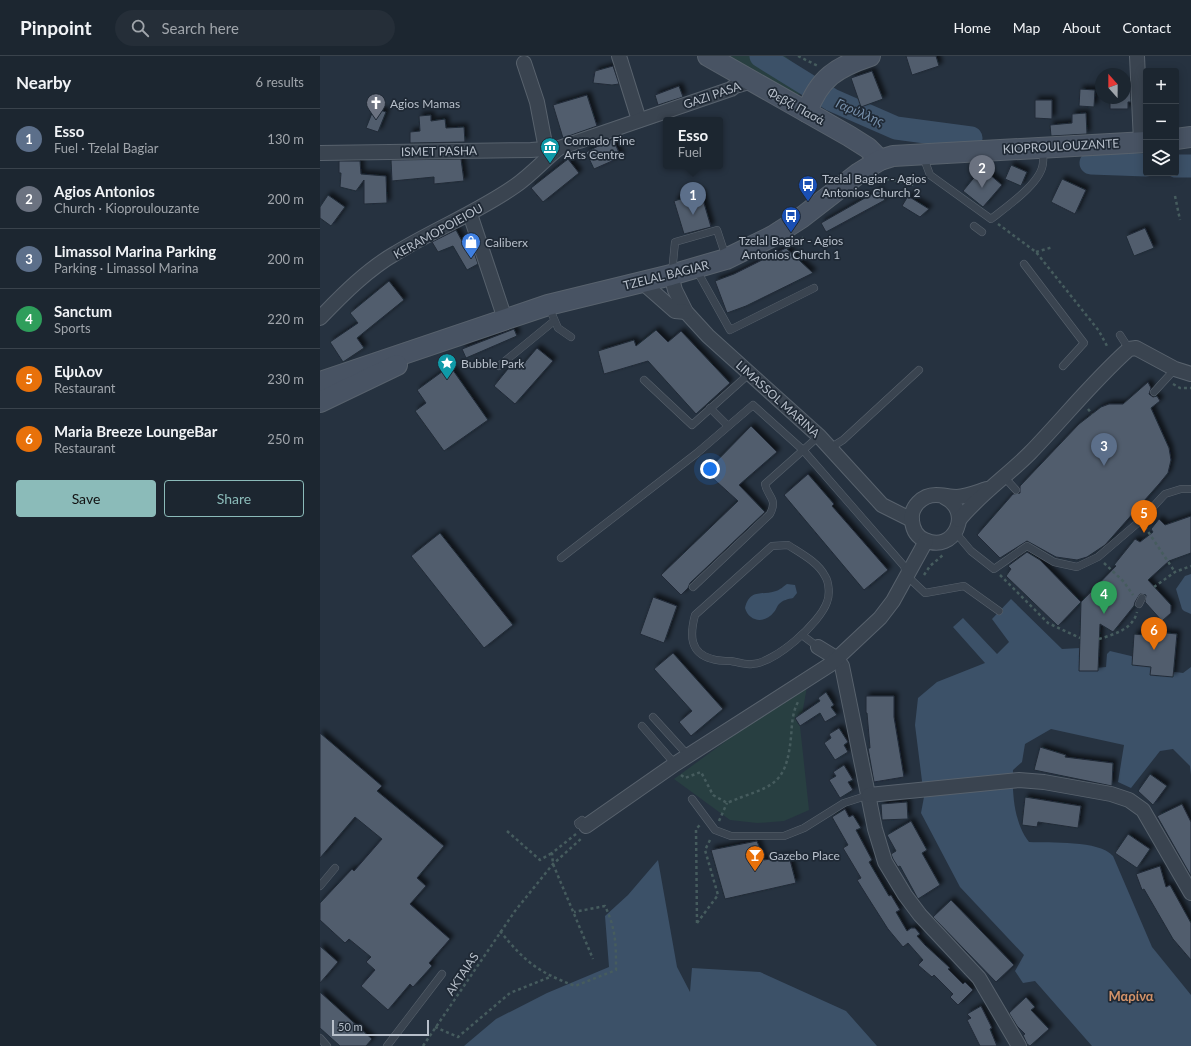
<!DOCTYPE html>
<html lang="en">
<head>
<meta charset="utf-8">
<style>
	body { margin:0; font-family:Lato,sans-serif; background:#252e38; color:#f1f3f6 }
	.controls { position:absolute; right:12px; top:12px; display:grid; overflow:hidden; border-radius:4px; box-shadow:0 2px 10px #0003 }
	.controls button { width:36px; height:36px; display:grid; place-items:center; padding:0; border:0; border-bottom:1px solid #3a434c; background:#1c2630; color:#f1f3f6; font:20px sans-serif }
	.compass { position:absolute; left:775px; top:12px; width:36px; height:36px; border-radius:50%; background:#1c2630; box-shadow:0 2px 10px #0003; rotate:339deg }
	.scale { position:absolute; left:12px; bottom:10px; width:97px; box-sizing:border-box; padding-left:4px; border:2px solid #b7bfca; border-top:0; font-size:11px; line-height:14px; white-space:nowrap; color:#b7bfca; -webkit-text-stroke:3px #1f2935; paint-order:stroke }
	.you { position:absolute; left:390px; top:413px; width:14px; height:14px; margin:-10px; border:3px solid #fff; border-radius:50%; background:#1a73e8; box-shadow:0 0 0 6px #1a73e833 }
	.badge { display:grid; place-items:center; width:26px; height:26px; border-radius:50%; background:#8bbbb9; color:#fff; font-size:13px; font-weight:700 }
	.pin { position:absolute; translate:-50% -33px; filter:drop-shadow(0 1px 2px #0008) }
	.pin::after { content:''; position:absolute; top:21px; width:14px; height:12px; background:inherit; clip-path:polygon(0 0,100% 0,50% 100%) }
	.popup { position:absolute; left:343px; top:61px; width:60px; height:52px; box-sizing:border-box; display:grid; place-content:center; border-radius:4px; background:#1c2630; filter:drop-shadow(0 1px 3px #0005); font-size:13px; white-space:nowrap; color:#a0a5ab }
	.popup b { font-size:15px; color:#f1f3f6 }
	.popup::after { content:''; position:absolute; left:50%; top:100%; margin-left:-8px; border:8px solid transparent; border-top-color:#1c2630 }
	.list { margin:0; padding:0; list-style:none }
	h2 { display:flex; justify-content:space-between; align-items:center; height:52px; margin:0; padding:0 16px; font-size:17px }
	h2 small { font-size:13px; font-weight:400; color:#a0a5ab }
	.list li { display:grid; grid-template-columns:26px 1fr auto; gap:12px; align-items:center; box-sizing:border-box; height:60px; padding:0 16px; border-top:1px solid #3a434c }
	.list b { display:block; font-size:15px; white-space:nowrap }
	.list p { margin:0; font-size:13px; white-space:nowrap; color:#a0a5ab }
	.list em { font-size:13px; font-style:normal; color:#a0a5ab }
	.actions { display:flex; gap:8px; padding:12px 16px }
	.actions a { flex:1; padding:9px 0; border:1px solid #8bbbb9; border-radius:4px; text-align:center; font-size:14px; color:#8bbbb9 }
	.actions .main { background:#8bbbb9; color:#111 }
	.icon { flex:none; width:22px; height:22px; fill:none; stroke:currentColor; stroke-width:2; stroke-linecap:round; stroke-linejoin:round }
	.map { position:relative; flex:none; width:871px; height:990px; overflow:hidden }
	header { display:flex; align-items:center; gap:24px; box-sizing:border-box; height:56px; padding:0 20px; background:#1c2630; border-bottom:1px solid #3a434c }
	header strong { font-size:19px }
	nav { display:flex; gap:22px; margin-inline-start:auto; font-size:14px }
	.search { width:280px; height:36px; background:#252e38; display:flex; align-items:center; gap:10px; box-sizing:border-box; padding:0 14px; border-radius:22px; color:#a0a5ab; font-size:15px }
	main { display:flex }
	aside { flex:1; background:#1c2630 }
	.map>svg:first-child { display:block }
</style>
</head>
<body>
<header>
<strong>Pinpoint</strong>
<div class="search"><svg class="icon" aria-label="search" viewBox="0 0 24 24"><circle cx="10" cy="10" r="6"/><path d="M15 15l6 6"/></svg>Search here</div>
<nav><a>Home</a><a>Map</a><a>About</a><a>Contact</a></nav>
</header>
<main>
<aside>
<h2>Nearby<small>6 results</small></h2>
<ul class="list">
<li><span class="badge" style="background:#5c6f8a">1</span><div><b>Esso</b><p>Fuel · Tzelal Bagiar</p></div><em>130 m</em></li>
<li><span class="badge" style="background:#6b7280">2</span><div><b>Agios Antonios</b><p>Church · Kioproulouzante</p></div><em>200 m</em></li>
<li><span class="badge" style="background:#5c6f8a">3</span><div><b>Limassol Marina Parking</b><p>Parking · Limassol Marina</p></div><em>200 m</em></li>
<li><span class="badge" style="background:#2e9e5b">4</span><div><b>Sanctum</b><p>Sports</p></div><em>220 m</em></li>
<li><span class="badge" style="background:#e8710a">5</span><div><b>Εψιλον</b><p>Restaurant</p></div><em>230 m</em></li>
<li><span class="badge" style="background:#e8710a">6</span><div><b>Maria Breeze LoungeBar</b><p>Restaurant</p></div><em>250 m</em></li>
</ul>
<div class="actions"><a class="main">Save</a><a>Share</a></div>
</aside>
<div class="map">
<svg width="871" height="990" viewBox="0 0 871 990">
	<defs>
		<filter id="shadow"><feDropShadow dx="3.5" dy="-3.5" stdDeviation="2" flood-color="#0009"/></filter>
	</defs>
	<rect width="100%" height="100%" fill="#263240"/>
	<!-- green -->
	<g fill="#283f41">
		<polygon points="400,0 465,0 494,24 478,39 470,41"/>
		<polygon points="488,625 480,670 489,754 464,765 437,767 410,764 354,723"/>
	</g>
	<!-- water -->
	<g fill="#3c5168">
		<polygon points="871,518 871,558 864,555 862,553 856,533 865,520"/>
		<path d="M467,528L475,529L477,537L473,542C468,543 463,544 459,548C457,550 456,554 454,556C445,568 429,566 425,552C430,532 442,540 456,535C460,534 464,530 467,528Z"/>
		<path d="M691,543L742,593L760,592L763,596L766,613L786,611L787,598L790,595L811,600L840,614L863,617L871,611V719L870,710L853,693L840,695L811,732L798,726L804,689L731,673L705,688L702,706L693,714C692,737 694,767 709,786C730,787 779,784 793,800L832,891L871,939V990H772L715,925L703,927L695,915L704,899L640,831L601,757L604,741L595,669L598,642L617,626L665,607L633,571L643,562L677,598L689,586L672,563Z"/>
		<polygon points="338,804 357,911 370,936 372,912 440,916 526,955 557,990 144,990 176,963 227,937 289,911 285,860 308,839"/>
	</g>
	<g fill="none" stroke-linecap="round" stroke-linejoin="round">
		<!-- river -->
		<g stroke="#3c5168" stroke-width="23">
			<polyline points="441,0 512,44 576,72 651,82"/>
			<polyline points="771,107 826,109"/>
			<polyline points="856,110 871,110"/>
		</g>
	</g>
	<!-- building -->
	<g fill="#515d6d" stroke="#212b37" filter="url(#shadow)">
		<polygon points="586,0 616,0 619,10 592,19"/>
		<polygon points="293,10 299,28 292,29 273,27 275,15"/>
		<polygon points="552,15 563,43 541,51 531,22"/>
		<polygon points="805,27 810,27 811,46 808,46 808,53 790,53 790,42 805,42"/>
		<polygon points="359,30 363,41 338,49 335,39"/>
		<polygon points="760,33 775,34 774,51 759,50"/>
		<polygon points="267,39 277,70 243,82 233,49"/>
		<polygon points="715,44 732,44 732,63 715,62"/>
		<polygon points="54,52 66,56 58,76 46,72"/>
		<polygon points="766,57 767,78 731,80 730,69 752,67 752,58"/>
		<polygon points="111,59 111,65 125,63 126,72 144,71 145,86 90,87 90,76 100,75 99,60"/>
		<polygon points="293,83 301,101 274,113 266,96"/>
		<polygon points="141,103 144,125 114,128 114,121 72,125 71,104"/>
		<polygon points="248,103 259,117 223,146 211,132"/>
		<polygon points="19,105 40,105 41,118 66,120 67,147 44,148 44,124 36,135 20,131 21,117 19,117"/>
		<polygon points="691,109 707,116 701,130 685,123"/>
		<polygon points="662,112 682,129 663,151 643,135"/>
		<polygon points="742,123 766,134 755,158 731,146"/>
		<polygon points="559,134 565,144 506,176 501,167"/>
		<polygon points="381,137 391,171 364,178 354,145"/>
		<polygon points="8,139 25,151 11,170 0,162 0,151"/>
		<polygon points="588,140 609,153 600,161 582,150"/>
		<polygon points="825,172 834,192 814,200 806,180"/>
		<polygon points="136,174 142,185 149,181 158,208 147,214 133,190 118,196 112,186"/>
		<polygon points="466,192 493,217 426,250 407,257 395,225 414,218"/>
		<polygon points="69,225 84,244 37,282 44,292 23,306 10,286 38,267 30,257"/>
		<polygon points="194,273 197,280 146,302 142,293"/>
		<polygon points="336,274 348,286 361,275 410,327 376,358 328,305 284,318 278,295 314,284 316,290"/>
		<polygon points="217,292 233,305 195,348 174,330 192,308 199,313"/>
		<polygon points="130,310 168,364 124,395 95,355 106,347 97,334"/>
		<polygon points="828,326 831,332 829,338 833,341 837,340 840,345 831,352 849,392 851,404 848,417 839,428 785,489 767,501 757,504 736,501 707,485 680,502 657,479 693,438 700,437 700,430 759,368 781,351 789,348 803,348"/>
		<polygon points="431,370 457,396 419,429 445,456 370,527 368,532 361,539 341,519 418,445 386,416"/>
		<polygon points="488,418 514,448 512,450 568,514 544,534 464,439"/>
		<polygon points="871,460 871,497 849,505 828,524 851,549 851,557 842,565 825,546 826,539 820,538 815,546 814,550 793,576 780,568 778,615 759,615 761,546 796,510 794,509 815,483 820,486 833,476 831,473 839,463 845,469"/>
		<polygon points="120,477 193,569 164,592 91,500"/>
		<polygon points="707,496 720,504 761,546 738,570 686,520 691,513 688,510"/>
		<polygon points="333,541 357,550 344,587 320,578"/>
		<polygon points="836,576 857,578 853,621 830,619 831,611 812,609 814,578 836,580"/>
		<polygon points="353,597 403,653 371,680 359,666 372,655 334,613"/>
		<polygon points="506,636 514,649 511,651 517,659 505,666 500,657 480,670 475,662 500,645 498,642"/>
		<polygon points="546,640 574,640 574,661 584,721 554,726 548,692 550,692 547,657 546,657"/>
		<polygon points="519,672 528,686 524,689 528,696 515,704 504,687 511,682 509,678"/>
		<polygon points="0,677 62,730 57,735 124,790 97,822 106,830 90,848 130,883 109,907 112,910 93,931 90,928 68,954 41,930 55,914 46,906 51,901 29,883 25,887 0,864 0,847 32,813 34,815 62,783 35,761 0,802"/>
		<polygon points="720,691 746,699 745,701 793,707 792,730 714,714"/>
		<polygon points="524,709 533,724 528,726 533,734 520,742 509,724 516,720 513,716"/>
		<polygon points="830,718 847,730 833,749 818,735"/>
		<polygon points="705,741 761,750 758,772 718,766 717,771 702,769"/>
		<polygon points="587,746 588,763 562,764 561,748"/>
		<polygon points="862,748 871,766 871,820 837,760"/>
		<polygon points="525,753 529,761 533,759 541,772 536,774 552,804 549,806 569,840 571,839 580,854 576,856 587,875 591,872 595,872 600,878 597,880 605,889 630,912 628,913 643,928 645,926 653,934 638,949 630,941 633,938 614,919 612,921 598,909 603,904 588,887 583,891 568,873 547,840 537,824 541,822 523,792 528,789 512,761"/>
		<polygon points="591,765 607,794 602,797 620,829 598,843 580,810 578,811 573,803 571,798 576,795 567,779"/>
		<polygon points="808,778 830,793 817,812 795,797"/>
		<polygon points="437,785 444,804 469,800 476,827 405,843 391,794"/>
		<polygon points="840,810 846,831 850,829 871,867 871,904 853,883 824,833 822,834 816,818"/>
		<polygon points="631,844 694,909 676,926 613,861"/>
		<polygon points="0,890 18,906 0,927"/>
		<polygon points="0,936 52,983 46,990 20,990 0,972"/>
		<polygon points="706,941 715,951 711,954 729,973 710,990 707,988 703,979 705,978 697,970 689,957"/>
		<polygon points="661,950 672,972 670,973 677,990 660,990 647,964 651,962 647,958"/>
	</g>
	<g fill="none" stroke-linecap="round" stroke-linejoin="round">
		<defs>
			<g id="lane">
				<path d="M603,100L610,119L671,163C686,151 723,126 723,106C724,102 722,97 722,93"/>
				<polyline points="654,170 662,176"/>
				<polyline points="704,208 764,287 743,310"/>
				<polyline points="376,213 410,274 494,232"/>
				<polyline points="352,217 355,186 397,174 406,201"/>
				<polyline points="228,249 238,272 251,281"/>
				<polyline points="800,279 809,293"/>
				<polyline points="179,310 234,265"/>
				<polyline points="324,324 372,369 429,318"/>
				<polyline points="834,336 855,313"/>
				<polyline points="390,352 408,370"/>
				<polyline points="510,392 523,384 599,314"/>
				<polyline points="685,422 696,434"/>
				<polyline points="635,476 651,495 674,513 707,490 734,506 757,511 778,501 820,465 845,438 861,433 871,433"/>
				<path d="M468,489C480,497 498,506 505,520C509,526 510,539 507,546C500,567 455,607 432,608C425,609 417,606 411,605C405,605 398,605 392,603C369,597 370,578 375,559L452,490Z"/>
				<polyline points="241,502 377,397 433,349 483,394 584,510 587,520 605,537 644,530 679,555"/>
				<path d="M373,531L450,458C458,442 448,442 445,428L499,380"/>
				<polyline points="819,548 822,542"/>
				<polyline points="482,579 498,591"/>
				<polyline points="333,661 364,695"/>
				<polyline points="322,670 355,708"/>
				<polyline points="372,743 395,774 411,780 464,780 484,772 524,747 549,739"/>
				<polyline points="262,764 258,767 259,769 266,770"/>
				<polyline points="0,830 15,812"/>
				<polyline points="0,982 7,990"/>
				<polyline points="67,990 122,918"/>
			</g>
			<g id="street">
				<polyline points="299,0 319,64"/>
				<polyline points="817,0 821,86"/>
				<polyline points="204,7 217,46 226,93"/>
				<polyline points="0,97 211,94 239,92 411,33 415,30 432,25"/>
				<polyline points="150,158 185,263"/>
				<polyline points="351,219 355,234 366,256 388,280 499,380 562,449 592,464"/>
				<polyline points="322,226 355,255 366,256"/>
				<path d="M0,262C23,238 48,213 76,197C115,173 158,156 195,130C211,119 224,104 239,92"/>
				<path d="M624,441C654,455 634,498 605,484C597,481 593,474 592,465C590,451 602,439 616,439C623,439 630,441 637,441C648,440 657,436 667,433"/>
				<path d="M639,464C659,439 687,420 710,397C743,363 773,325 809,293L816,292L855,313L871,318"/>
				<polyline points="498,591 516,602 522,610 555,773 565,806 585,839 600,859 659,922 699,990"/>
				<polyline points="549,739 699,724 724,726 791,738 809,744 823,754 871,837"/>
				<polyline points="266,770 355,708 511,608 560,562 573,545 606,485"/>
			</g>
			<g id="secondary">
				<polyline points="388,0 529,80 548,92 560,104"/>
				<path d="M487,56C499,22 517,11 550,0"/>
				<polyline points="856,83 871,81"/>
				<polyline points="0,326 228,249 351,219 406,203 453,180 481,162 539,117 560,104 573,100 826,86"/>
				<polyline points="0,346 77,309"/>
			</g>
		</defs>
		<!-- lane casing -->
		<use href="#lane" stroke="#58626d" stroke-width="8"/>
		<!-- street casing -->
		<use href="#street" stroke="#58626d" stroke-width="16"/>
		<!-- secondary casing -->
		<use href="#secondary" stroke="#58626d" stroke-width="22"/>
		<!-- path -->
		<g stroke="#465c5e" stroke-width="2.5" stroke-dasharray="3 3" stroke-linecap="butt">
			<polyline points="478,0 498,10"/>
			<polyline points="567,123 594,129"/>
			<polyline points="855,140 860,164"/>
			<polyline points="678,168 716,196 779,275 787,290"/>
			<polyline points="466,192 479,187 484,180"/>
			<polyline points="716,196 733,191"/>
			<polyline points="853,328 860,332 871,332"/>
			<polyline points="768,353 772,358"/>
			<polyline points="825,471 855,516"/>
			<polyline points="784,507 804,526 813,539"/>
			<polyline points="604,519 610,510 623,499"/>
			<polyline points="680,519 728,567 760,582"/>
			<polyline points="834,531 855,516 871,510"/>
			<path d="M779,583C795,578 813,573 817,556"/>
			<path d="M361,719L365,722L381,716L393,739L407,747C449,729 466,734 471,681C472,669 472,657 478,646"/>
			<polyline points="399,765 407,747"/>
			<polyline points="187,775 220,804 232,797"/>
			<polyline points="256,778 232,797 233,808 273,903"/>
			<polyline points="377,867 398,839 385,794 391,782"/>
			<polyline points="377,867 376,773 380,769"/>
			<path d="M180,875C205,906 218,916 255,930L296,914C296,888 296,873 285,850L254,856"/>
			<polyline points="115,971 138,981 190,937 230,921"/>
			<polyline points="103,990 195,855 233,808 262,782"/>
		</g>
		<!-- lane -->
		<use href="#lane" stroke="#3a4450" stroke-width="7"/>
		<!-- street -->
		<use href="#street" stroke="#3a4450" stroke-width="14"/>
		<!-- secondary -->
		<use href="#secondary" stroke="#485363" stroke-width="20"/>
	</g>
	<!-- icons -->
	<defs>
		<symbol id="church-pin" viewBox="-11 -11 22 30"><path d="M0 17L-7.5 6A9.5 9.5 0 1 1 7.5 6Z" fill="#6b7280" stroke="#1f2935"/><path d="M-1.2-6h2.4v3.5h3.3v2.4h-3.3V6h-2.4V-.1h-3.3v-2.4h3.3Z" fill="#fff"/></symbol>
		<symbol id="museum-pin" viewBox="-11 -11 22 30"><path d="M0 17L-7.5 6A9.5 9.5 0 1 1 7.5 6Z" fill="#0f9aa8" stroke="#1f2935"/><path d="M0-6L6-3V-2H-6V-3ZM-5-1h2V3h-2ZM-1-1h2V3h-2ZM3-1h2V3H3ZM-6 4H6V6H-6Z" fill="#fff"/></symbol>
		<symbol id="bus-pin" viewBox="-11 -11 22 30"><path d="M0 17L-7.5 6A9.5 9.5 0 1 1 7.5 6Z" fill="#1a4fb4" stroke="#1f2935"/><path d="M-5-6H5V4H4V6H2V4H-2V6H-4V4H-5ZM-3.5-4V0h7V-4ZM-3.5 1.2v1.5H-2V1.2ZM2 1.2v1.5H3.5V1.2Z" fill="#fff"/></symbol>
		<symbol id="shop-pin" viewBox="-11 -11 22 30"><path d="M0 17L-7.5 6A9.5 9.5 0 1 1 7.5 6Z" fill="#3f7fe0" stroke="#1f2935"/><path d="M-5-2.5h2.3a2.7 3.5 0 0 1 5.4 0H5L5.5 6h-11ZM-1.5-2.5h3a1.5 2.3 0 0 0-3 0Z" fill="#fff"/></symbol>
		<symbol id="sight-pin" viewBox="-11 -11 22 30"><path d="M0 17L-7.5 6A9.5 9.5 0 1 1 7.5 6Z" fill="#0f9aa8" stroke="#1f2935"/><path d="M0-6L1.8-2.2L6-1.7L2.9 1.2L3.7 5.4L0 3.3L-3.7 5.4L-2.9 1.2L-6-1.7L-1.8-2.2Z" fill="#fff"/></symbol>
		<symbol id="bar-pin" viewBox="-11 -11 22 30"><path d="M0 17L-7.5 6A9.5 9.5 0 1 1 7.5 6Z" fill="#e8710a" stroke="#1f2935"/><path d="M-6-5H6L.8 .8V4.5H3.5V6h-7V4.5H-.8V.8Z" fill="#fff"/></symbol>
	</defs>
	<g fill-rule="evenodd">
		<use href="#church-pin" x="45" y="36" width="22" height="30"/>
		<use href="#museum-pin" x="219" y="80" width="22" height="30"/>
		<use href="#bus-pin" x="477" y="118" width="22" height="30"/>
		<use href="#bus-pin" x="460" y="149" width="22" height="30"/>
		<use href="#shop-pin" x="140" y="175" width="22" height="30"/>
		<use href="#sight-pin" x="116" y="296" width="22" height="30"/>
		<use href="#bar-pin" x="424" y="788" width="22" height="30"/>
	</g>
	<g text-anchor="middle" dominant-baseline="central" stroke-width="3.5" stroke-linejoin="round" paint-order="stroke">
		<!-- street labels -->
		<g font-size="12" fill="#b7bfca" stroke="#1f2935">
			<text transform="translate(392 39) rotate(-19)">GAZI PASA</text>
			<text transform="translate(476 50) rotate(29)">Φεβζί Πασά</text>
			<text transform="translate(741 90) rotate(-3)">KIOPROULOUZANTE</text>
			<text transform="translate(119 95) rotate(-1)">ISMET PASHA</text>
			<text transform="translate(118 175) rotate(-29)">KERAMOPOIEIOU</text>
			<text transform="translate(346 219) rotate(-14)">TZELAL BAGIAR</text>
			<text transform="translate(458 343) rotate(42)">LIMASSOL MARINA</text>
			<text transform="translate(142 918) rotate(-56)">AKTAIAS</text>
		</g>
		<!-- poi labels -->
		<g font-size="12" fill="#b7bfca" stroke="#1f2935" text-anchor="start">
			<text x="70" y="47">Agios Mamas</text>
			<text x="244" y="84">Cornado Fine<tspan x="244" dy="14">Arts Centre</tspan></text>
			<text x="502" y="122">Tzelal Bagiar - Agios<tspan x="502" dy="14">Antonios Church 2</tspan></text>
			<text x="471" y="184" text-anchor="middle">Tzelal Bagiar - Agios<tspan x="471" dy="14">Antonios Church 1</tspan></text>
			<text x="165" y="186">Caliberx</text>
			<text x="141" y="307">Bubble Park</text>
			<text x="449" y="799">Gazebo Place</text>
		</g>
		<!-- water labels -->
		<g font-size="13" font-style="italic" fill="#7891ac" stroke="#1f2935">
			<text transform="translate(540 56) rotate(23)">Γαρύλλης</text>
		</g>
		<!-- neighbourhood labels -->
		<g font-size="13" font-weight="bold" fill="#d49369" stroke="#1f2935">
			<text x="811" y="940">Μαρίνα</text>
		</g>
	</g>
</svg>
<div class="controls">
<button>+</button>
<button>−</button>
<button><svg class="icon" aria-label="layers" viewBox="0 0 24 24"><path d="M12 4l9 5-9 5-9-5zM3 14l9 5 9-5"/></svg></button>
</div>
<svg class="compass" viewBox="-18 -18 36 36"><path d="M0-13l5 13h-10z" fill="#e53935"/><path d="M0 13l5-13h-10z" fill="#a0a5ab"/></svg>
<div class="scale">50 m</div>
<div class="you"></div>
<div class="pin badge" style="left:373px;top:159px;background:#5c6f8a">1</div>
<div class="popup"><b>Esso</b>Fuel</div>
<div class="pin badge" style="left:662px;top:132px;background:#6b7280">2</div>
<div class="pin badge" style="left:784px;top:410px;background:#5c6f8a">3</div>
<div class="pin badge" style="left:784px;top:558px;background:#2e9e5b">4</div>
<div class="pin badge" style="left:824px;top:477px;background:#e8710a">5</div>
<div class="pin badge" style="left:834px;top:594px;background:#e8710a">6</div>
</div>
</main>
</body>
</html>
